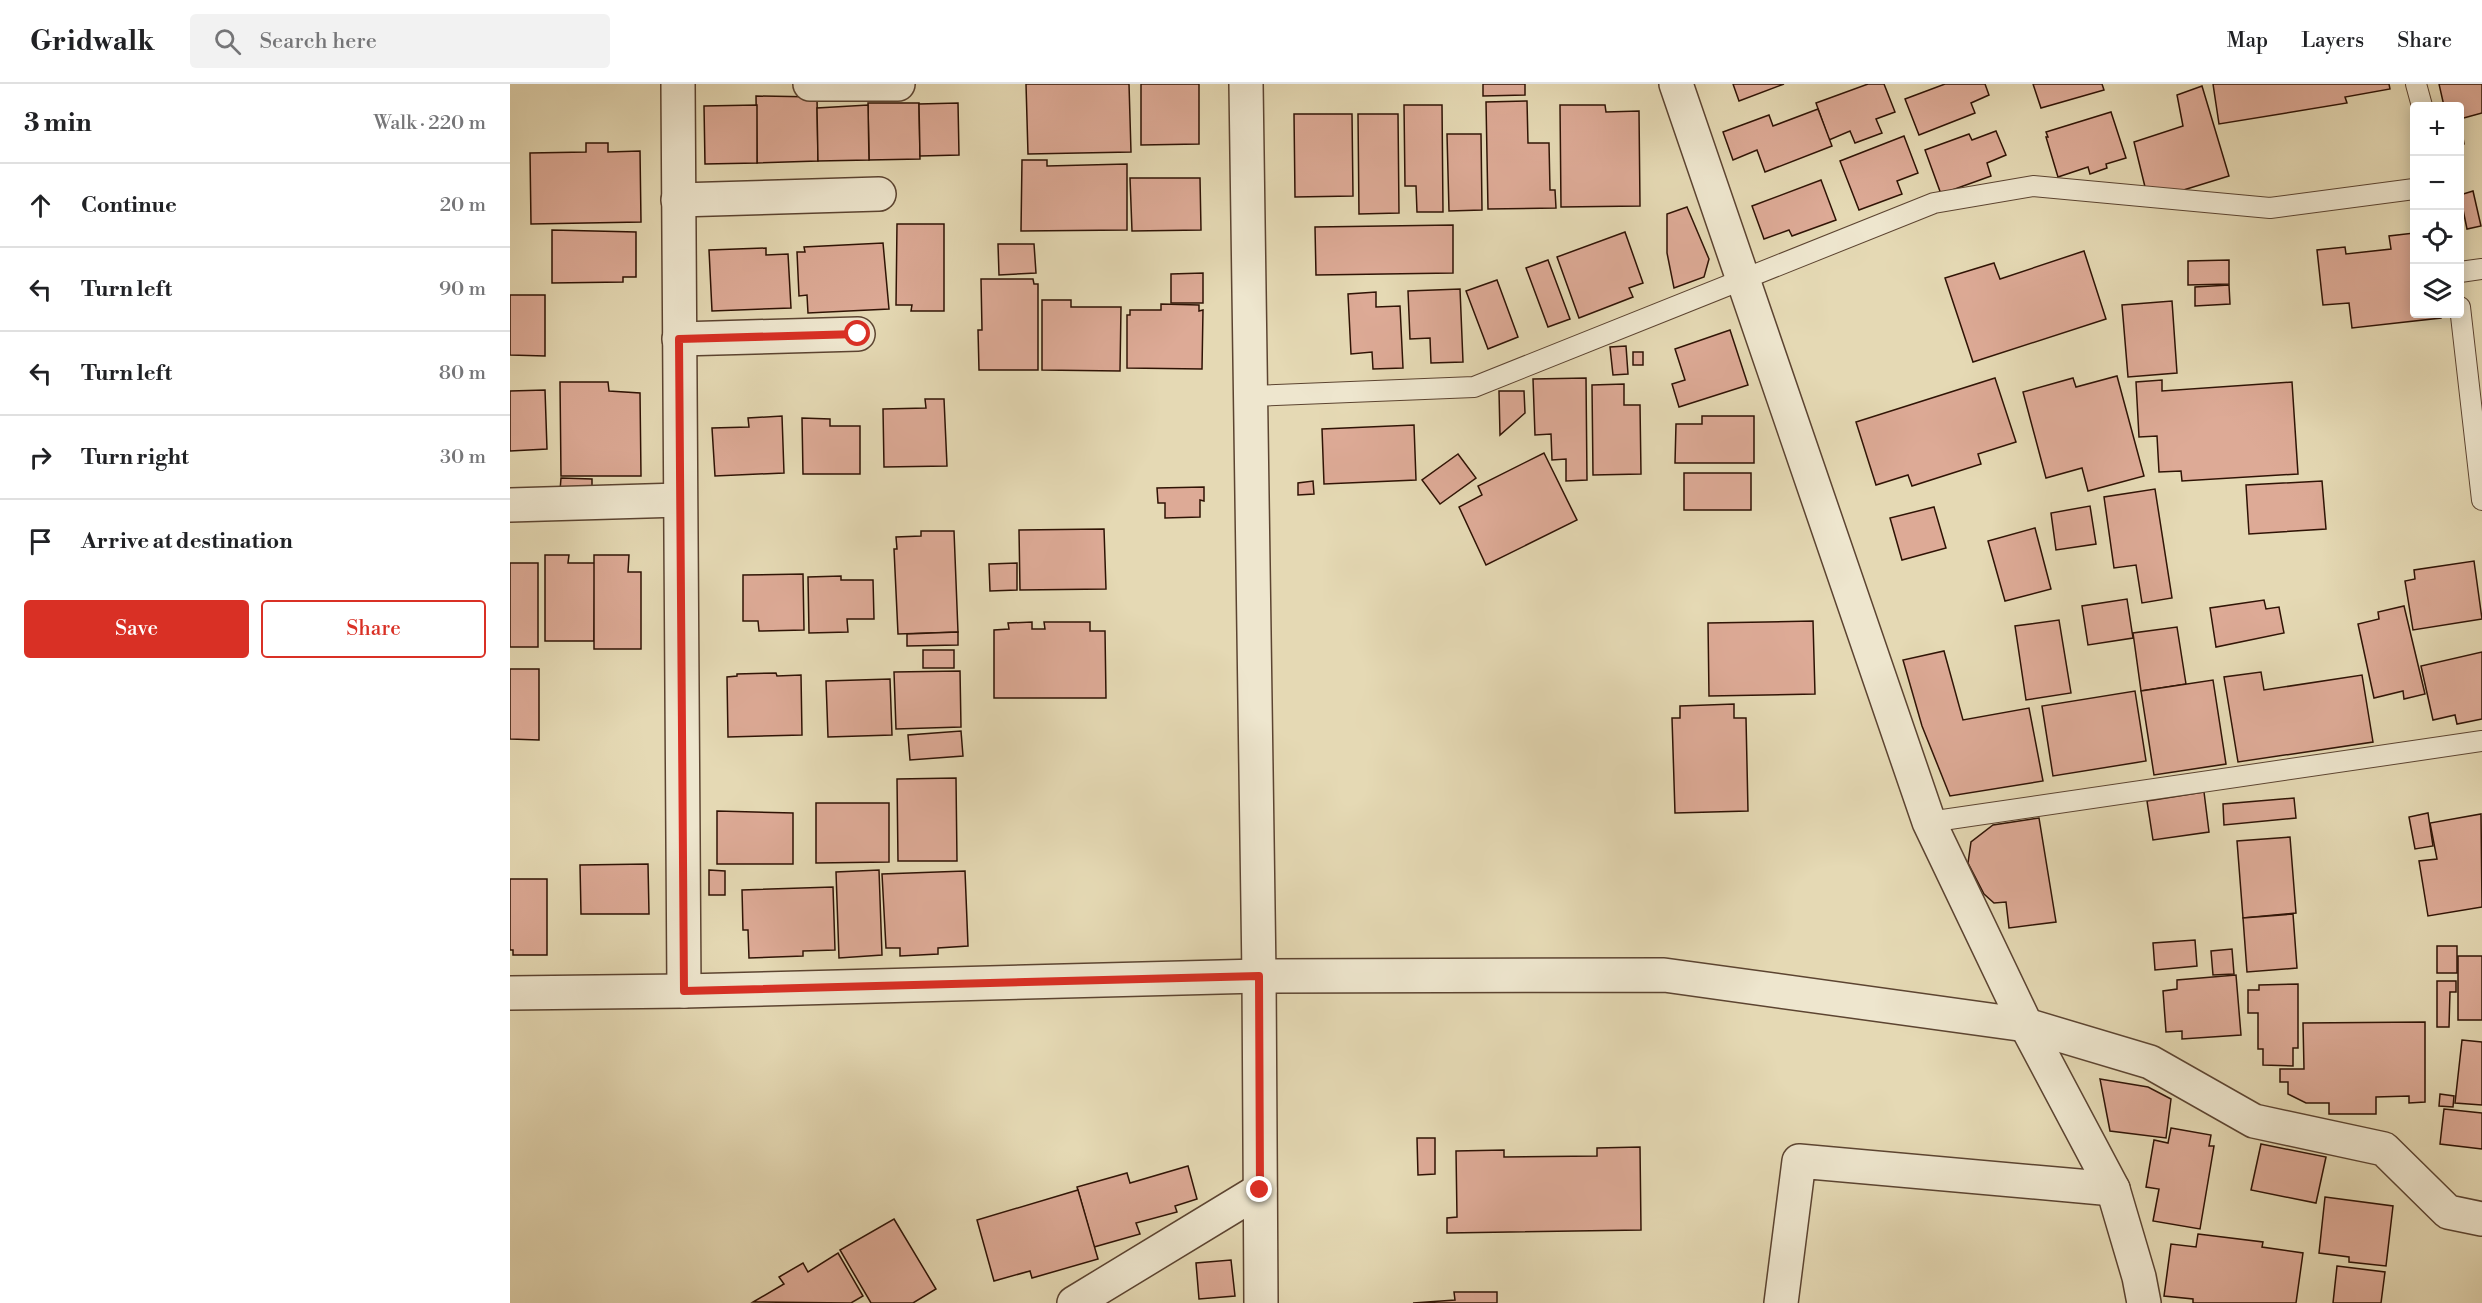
<!DOCTYPE html>
<html lang="en">
<head>
<meta charset="utf-8">
<style>
	body { margin:0; font-family:"Libre Bodoni",serif; background:#f2f2f2; color:#202124 }
	.controls { position:absolute; right:18px; top:18px; display:grid; overflow:hidden; border-radius:6px; box-shadow:0 3px 15px #0003 }
	.controls button { width:54px; height:54px; display:grid; place-items:center; padding:0; border:0; border-bottom:2px solid #e0e0e0; background:#fff; color:#202124; font:30px sans-serif }
	.stop { position:absolute; width:18px; height:18px; margin:-14px; border:4px solid #d93025; border-radius:50%; background:#fff }
	.stop.end { background:#d93025; border-color:#fff; box-shadow:0 2px 6px #0008 }
	.list { margin:0; padding:0; list-style:none }
	h2 { display:flex; justify-content:space-between; align-items:center; height:78px; margin:0; padding:0 24px; font-size:26px }
	h2 small { font-size:20px; font-weight:400; color:#757577 }
	.list li { display:grid; grid-template-columns:39px 1fr auto; gap:18px; align-items:center; box-sizing:border-box; height:84px; padding:0 24px; border-top:2px solid #e0e0e0 }
	.list b { display:block; font-size:22px; white-space:nowrap }
	.list em { font-size:20px; font-style:normal; color:#757577 }
	.actions { display:flex; gap:12px; padding:18px 24px }
	.actions a { flex:1; padding:14px 0; border:2px solid #d93025; border-radius:6px; text-align:center; font-size:21px; color:#d93025 }
	.actions .main { background:#d93025; color:#fff }
	.icon { flex:none; width:33px; height:33px; fill:none; stroke:currentColor; stroke-width:2; stroke-linecap:round; stroke-linejoin:round }
	.map { position:relative; flex:none; width:1972px; height:1219px; overflow:hidden }
	header { display:flex; align-items:center; gap:36px; box-sizing:border-box; height:84px; padding:0 30px; background:#fff; border-bottom:2px solid #e0e0e0 }
	header strong { font-size:28px }
	nav { display:flex; gap:33px; margin-inline-start:auto; font-size:21px }
	.search { width:420px; height:54px; background:#f2f2f2; display:flex; align-items:center; gap:15px; box-sizing:border-box; padding:0 21px; border-radius:6px; color:#757577; font-size:22px }
	main { display:flex }
	aside { flex:1; background:#fff }
	.map>svg:first-child { display:block }
</style>
</head>
<body>
<header>
<strong>Gridwalk</strong>
<div class="search"><svg class="icon" aria-label="search" viewBox="0 0 24 24"><circle cx="10" cy="10" r="6"/><path d="M15 15l6 6"/></svg>Search here</div>
<nav><a>Map</a><a>Layers</a><a>Share</a></nav>
</header>
<main>
<aside>
<h2>3 min<small>Walk · 220 m</small></h2>
<ul class="list">
<li><svg class="icon" aria-label="ahead" viewBox="0 0 24 24"><path d="M12 20V5M6 11l6-6 6 6"/></svg><div><b>Continue</b></div><em>20 m</em></li>
<li><svg class="icon" aria-label="left" viewBox="0 0 24 24"><path d="M17 20v-9H6M10 6l-5 5 5 5"/></svg><div><b>Turn left</b></div><em>90 m</em></li>
<li><svg class="icon" aria-label="left" viewBox="0 0 24 24"><path d="M17 20v-9H6M10 6l-5 5 5 5"/></svg><div><b>Turn left</b></div><em>80 m</em></li>
<li><svg class="icon" aria-label="right" viewBox="0 0 24 24"><path d="M7 20v-9h11M14 6l5 5-5 5"/></svg><div><b>Turn right</b></div><em>30 m</em></li>
<li><svg class="icon" aria-label="arrive" viewBox="0 0 24 24"><path d="M6 21V4h12l-3 4 3 4H6"/></svg><div><b>Arrive at destination</b></div></li>
</ul>
<div class="actions"><a class="main">Save</a><a>Share</a></div>
</aside>
<div class="map">
<svg width="1972" height="1219" viewBox="0 0 1972 1219">
	<rect width="100%" height="100%" fill="#e5d9b4"/>
	<filter id="stains"><feTurbulence type="fractalNoise" baseFrequency=".00333" numOctaves="4"/><feColorMatrix values="0 0 0 0 .2 0 0 0 0 .09 0 0 0 0 .02 0 0 0 .5 -.17"/></filter>
	<radialGradient id="worn" r=".72"><stop offset=".6" stop-color="#630" stop-opacity="0"/><stop offset="1" stop-color="#630" stop-opacity=".3"/></radialGradient>
	<!-- building -->
	<g fill="#ddaa96" stroke="#2f1305" stroke-width="1.5">
		<polygon points="516,0 619,0 621,68 518,70"/>
		<polygon points="631,0 689,0 689,60 631,61"/>
		<polygon points="973,0 1015,0 1015,11 973,12"/>
		<polygon points="1223,0 1274,0 1229,17"/>
		<polygon points="1358,0 1374,0 1385,28 1366,35 1372,49 1345,59 1340,47 1319,56 1306,19"/>
		<polygon points="1435,0 1475,0 1479,11 1461,19 1465,29 1409,51 1395,15"/>
		<polygon points="1523,0 1592,0 1594,6 1531,24"/>
		<polygon points="1703,0 1879,0 1880,5 1835,13 1837,19 1709,40"/>
		<polygon points="1929,0 1972,0 1972,29 1950,35 1950,22 1934,22"/>
		<polygon points="1692,2 1719,92 1667,108 1636,107 1624,58 1673,42 1667,11"/>
		<polygon points="246,12 307,13 308,77 247,79"/>
		<polygon points="1017,17 1018,59 1039,59 1040,106 1045,106 1046,124 978,125 976,18"/>
		<polygon points="358,19 409,19 410,75 359,76"/>
		<polygon points="448,19 449,71 410,72 409,20"/>
		<polygon points="247,21 247,79 195,80 194,22"/>
		<polygon points="358,21 359,76 308,77 307,24"/>
		<polygon points="894,21 932,21 933,128 907,128 906,102 895,102"/>
		<polygon points="1050,21 1095,21 1096,28 1129,27 1130,122 1051,123"/>
		<polygon points="1308,25 1322,62 1255,88 1247,66 1223,76 1213,48 1259,31 1263,42"/>
		<polygon points="1601,28 1616,74 1596,80 1597,84 1580,90 1578,83 1548,93 1536,53 1538,53 1536,48"/>
		<polygon points="784,30 842,30 843,112 785,113"/>
		<polygon points="848,30 888,30 889,129 849,130"/>
		<polygon points="1951,41 1954,60 1950,61 1950,42"/>
		<polygon points="1486,47 1496,71 1477,79 1481,92 1431,110 1415,66 1459,50 1462,56"/>
		<polygon points="937,50 971,50 972,126 939,127"/>
		<polygon points="1394,52 1408,89 1387,97 1392,110 1349,126 1330,77"/>
		<polygon points="76,59 98,59 98,68 130,67 131,138 21,140 20,69 76,68"/>
		<polygon points="512,76 537,76 537,82 617,80 617,146 511,147"/>
		<polygon points="620,94 690,94 691,146 622,147"/>
		<polygon points="1311,96 1326,136 1282,152 1279,146 1254,155 1242,122"/>
		<polygon points="1963,107 1971,142 1957,145 1950,111"/>
		<polygon points="1177,123 1199,175 1194,193 1164,204 1157,169 1157,130"/>
		<polygon points="387,140 434,140 434,227 401,227 402,221 386,221"/>
		<polygon points="943,141 943,189 806,191 805,143"/>
		<polygon points="42,146 126,148 126,193 113,193 113,198 42,199"/>
		<polygon points="1115,148 1133,199 1119,204 1123,213 1069,234 1047,173"/>
		<polygon points="1904,149 1904,230 1931,230 1931,234 1842,244 1839,219 1813,221 1807,166 1835,163 1836,170 1881,165 1879,152"/>
		<polygon points="373,159 379,225 298,229 297,211 289,212 287,168 295,168 294,163"/>
		<polygon points="488,160 524,160 526,189 489,191"/>
		<polygon points="256,164 256,171 278,170 281,224 202,227 199,166"/>
		<polygon points="1574,167 1596,235 1463,278 1435,194 1484,179 1490,195"/>
		<polygon points="1038,176 1060,235 1038,243 1016,184"/>
		<polygon points="1719,176 1719,200 1678,201 1678,177"/>
		<polygon points="693,189 693,219 661,219 661,190"/>
		<polygon points="471,195 523,195 524,200 528,200 528,286 469,286 468,246 472,246"/>
		<polygon points="987,196 1008,253 978,265 956,207"/>
		<polygon points="1719,201 1720,220 1685,222 1685,203"/>
		<polygon points="950,205 953,278 921,279 920,254 900,255 898,207"/>
		<polygon points="866,208 866,223 890,222 893,284 863,285 862,268 841,270 838,210"/>
		<polygon points="0,211 35,211 35,272 0,271"/>
		<polygon points="532,216 561,216 561,223 611,223 610,287 532,286"/>
		<polygon points="1662,217 1667,289 1618,293 1612,221"/>
		<polygon points="651,220 689,221 689,227 693,226 692,285 617,284 617,231 620,231 620,226 651,226"/>
		<polygon points="1220,246 1238,301 1169,323 1162,300 1175,296 1165,265"/>
		<polygon points="1116,262 1118,290 1103,291 1100,263"/>
		<rect x="1123" y="268" width="10" height="13"/>
		<polygon points="1607,292 1634,392 1578,407 1572,384 1536,394 1513,308 1563,294 1566,303"/>
		<polygon points="1076,294 1077,396 1056,397 1056,375 1042,376 1041,350 1025,351 1023,295"/>
		<polygon points="1485,294 1506,358 1468,370 1471,380 1402,402 1398,391 1366,401 1346,338"/>
		<polygon points="1652,296 1652,307 1782,298 1788,390 1672,397 1671,387 1649,388 1647,352 1629,353 1626,298"/>
		<polygon points="50,298 98,298 99,307 130,309 131,392 51,392"/>
		<polygon points="1114,300 1114,321 1130,321 1131,390 1083,391 1082,301"/>
		<polygon points="35,306 37,365 0,367 0,307"/>
		<polygon points="989,307 1014,307 1015,329 990,351"/>
		<polygon points="415,315 434,315 437,382 374,383 373,325 416,324"/>
		<polygon points="272,332 274,389 205,392 202,344 239,343 238,334"/>
		<polygon points="1192,332 1244,332 1244,379 1165,379 1166,340 1192,340"/>
		<polygon points="292,334 320,335 320,342 350,342 350,390 293,390"/>
		<polygon points="904,341 906,396 814,400 812,345"/>
		<polygon points="1034,369 1067,436 976,481 949,423 972,411 968,402"/>
		<polygon points="948,370 966,394 930,420 912,396"/>
		<rect x="1174" y="389" width="67" height="37"/>
		<polygon points="51,394 82,395 82,408 50,407"/>
		<polygon points="803,397 804,410 788,411 788,399"/>
		<polygon points="1812,397 1816,445 1739,450 1736,401"/>
		<polygon points="694,403 694,417 690,416 690,433 655,434 655,419 648,419 647,404"/>
		<polygon points="1645,405 1662,514 1632,519 1626,481 1604,484 1594,413"/>
		<polygon points="1580,422 1586,460 1546,466 1541,429"/>
		<polygon points="1424,423 1436,464 1392,476 1380,434"/>
		<polygon points="1525,444 1541,505 1495,517 1478,457"/>
		<polygon points="594,445 596,505 510,506 509,446"/>
		<polygon points="411,447 444,447 448,548 388,550 384,465 387,465 386,453 411,452"/>
		<polygon points="35,471 59,471 58,479 85,479 84,557 35,557"/>
		<polygon points="84,471 119,471 118,488 131,488 131,565 84,565"/>
		<polygon points="1964,477 1972,535 1903,546 1895,497 1905,495 1904,486"/>
		<rect x="0" y="479" width="28" height="84"/>
		<polygon points="507,479 507,506 480,507 479,480"/>
		<polygon points="293,490 294,546 249,547 248,537 233,537 233,491"/>
		<polygon points="331,492 331,496 363,496 364,535 337,535 338,548 299,549 298,493"/>
		<polygon points="1617,515 1623,554 1578,561 1572,522"/>
		<polygon points="1754,516 1756,525 1769,523 1774,549 1706,563 1700,524"/>
		<polygon points="1894,522 1915,610 1894,615 1893,607 1864,614 1848,540 1869,535 1868,528"/>
		<polygon points="1549,536 1561,609 1516,616 1505,542"/>
		<polygon points="1303,537 1305,610 1199,612 1198,539"/>
		<polygon points="522,538 522,545 535,545 534,538 580,538 580,547 595,547 596,614 484,614 484,546 499,545 498,539"/>
		<polygon points="1667,543 1676,600 1631,607 1623,549"/>
		<polygon points="448,548 448,561 397,562 397,550"/>
		<rect x="413" y="566" width="31" height="18"/>
		<polygon points="1434,567 1453,636 1519,624 1533,697 1440,712 1412,642 1393,576"/>
		<polygon points="1972,568 1972,635 1947,640 1945,631 1923,636 1911,582"/>
		<polygon points="0,585 29,585 29,656 0,655"/>
		<polygon points="450,587 451,643 386,645 384,588"/>
		<polygon points="1751,588 1754,606 1852,591 1863,658 1728,678 1714,593"/>
		<polygon points="266,589 267,592 291,591 292,651 218,653 217,593 227,592 227,590"/>
		<polygon points="380,595 382,651 318,653 316,597"/>
		<polygon points="1703,596 1716,680 1644,691 1631,607"/>
		<polygon points="1625,607 1636,677 1543,692 1532,622"/>
		<polygon points="1224,620 1224,634 1236,634 1238,727 1165,729 1162,634 1170,634 1170,622"/>
		<polygon points="451,647 453,672 400,676 398,651"/>
		<polygon points="446,694 447,777 388,777 387,695"/>
		<polygon points="1694,708 1699,748 1643,756 1637,717"/>
		<polygon points="1784,714 1786,734 1714,741 1713,720"/>
		<polygon points="306,719 379,719 379,778 306,779"/>
		<polygon points="207,727 283,729 283,780 207,780"/>
		<polygon points="1918,729 1923,762 1905,765 1899,733"/>
		<polygon points="1971,730 1972,823 1918,832 1909,777 1927,775 1920,739"/>
		<polygon points="1529,734 1546,838 1499,844 1496,818 1484,819 1474,810 1458,779 1461,758 1483,741"/>
		<polygon points="1780,753 1786,829 1733,834 1727,757"/>
		<polygon points="138,780 139,830 71,830 70,781"/>
		<polygon points="199,786 215,787 215,811 199,811"/>
		<polygon points="369,786 372,871 329,874 326,788"/>
		<polygon points="455,787 458,862 428,864 428,870 390,872 390,864 376,864 372,790"/>
		<polygon points="0,795 37,795 37,871 3,871 3,866 0,866"/>
		<polygon points="323,803 325,866 293,867 293,872 239,874 238,846 233,846 232,806"/>
		<polygon points="1783,830 1787,884 1737,888 1733,834"/>
		<polygon points="1685,856 1687,882 1645,886 1643,859"/>
		<rect x="1927" y="862" width="20" height="27"/>
		<polygon points="1722,865 1724,890 1703,891 1701,867"/>
		<rect x="1948" y="872" width="24" height="64"/>
		<polygon points="1726,891 1731,951 1672,955 1672,947 1656,948 1653,907 1667,905 1667,896"/>
		<polygon points="1927,897 1946,897 1946,908 1940,908 1939,943 1927,943"/>
		<polygon points="1788,900 1788,964 1783,964 1783,982 1753,981 1753,965 1748,965 1748,929 1738,929 1738,906 1749,906 1749,901"/>
		<polygon points="1915,938 1915,1018 1899,1019 1899,1012 1866,1013 1866,1030 1819,1030 1819,1019 1796,1019 1778,1010 1778,998 1770,998 1770,985 1794,985 1793,939"/>
		<polygon points="1952,956 1972,958 1972,1021 1945,1019"/>
		<polygon points="1590,995 1638,1003 1661,1015 1656,1054 1600,1047"/>
		<polygon points="1930,1010 1944,1012 1943,1023 1929,1022"/>
		<polygon points="1934,1025 1972,1029 1972,1065 1930,1060"/>
		<polygon points="1661,1044 1701,1051 1699,1062 1704,1062 1690,1145 1643,1137 1649,1105 1636,1103 1644,1056 1658,1059"/>
		<polygon points="907,1054 925,1054 925,1090 908,1091"/>
		<polygon points="1751,1060 1816,1073 1806,1119 1741,1106"/>
		<polygon points="1130,1063 1131,1146 937,1149 937,1134 947,1133 946,1067 994,1066 994,1073 1087,1072 1087,1064"/>
		<polygon points="678,1082 687,1115 665,1122 667,1128 626,1139 630,1150 584,1163 567,1103 617,1089 620,1099"/>
		<polygon points="568,1106 588,1175 522,1194 520,1187 484,1197 467,1136"/>
		<polygon points="1815,1113 1883,1122 1876,1182 1839,1178 1839,1173 1809,1169"/>
		<polygon points="384,1135 426,1205 403,1219 361,1219 330,1166"/>
		<polygon points="1688,1150 1753,1158 1752,1163 1793,1169 1786,1219 1683,1219 1683,1215 1654,1212 1661,1160 1686,1163"/>
		<polygon points="328,1169 353,1212 341,1219 243,1218 274,1200 269,1193 293,1179 298,1188"/>
		<polygon points="721,1176 725,1212 689,1215 686,1179"/>
		<polygon points="1827,1182 1875,1188 1871,1219 1823,1219"/>
		<polygon points="944,1208 987,1208 987,1219 903,1219 945,1216"/>
	</g>
	<g fill="none" stroke-linecap="round" stroke-linejoin="round">
		<defs>
			<g id="service">
				<polyline points="1906,0 1912,22"/>
				<polyline points="1950,188 1972,185"/>
				<polyline points="1950,223 1972,416"/>
				<polyline points="741,312 964,303 1424,119 1523,102 1760,124 1904,105"/>
				<polyline points="1419,738 1972,657"/>
			</g>
			<g id="minor">
				<polyline points="168,0 174,907"/>
				<polyline points="300,0 388,0"/>
				<polyline points="1166,0 1419,738 1516,941 1603,1105 1629,1193 1634,1219"/>
				<polyline points="168,116 369,110"/>
				<polyline points="169,255 348,250"/>
				<polyline points="0,421 170,416"/>
				<polyline points="749,892 751,1219"/>
				<polyline points="0,909 174,907 749,892 1154,891 1516,941 1640,978 1744,1037 1874,1065 1938,1128 1972,1135"/>
				<polyline points="564,1219 750,1106"/>
				<polyline points="1271,1219 1289,1077 1603,1105"/>
			</g>
			<polyline id="tertiary" points="736,0 749,892"/>
		</defs>
		<!-- service casing -->
		<use href="#service" stroke="#5c4431" stroke-width="22"/>
		<!-- minor casing -->
		<use href="#minor" stroke="#5c4431" stroke-width="36"/>
		<!-- tertiary casing -->
		<use href="#tertiary" stroke="#5c4431" stroke-width="36"/>
		<!-- service -->
		<use href="#service" stroke="#eee6ce" stroke-width="20"/>
		<!-- minor -->
		<use href="#minor" stroke="#eee6ce" stroke-width="33"/>
		<!-- tertiary -->
		<use href="#tertiary" stroke="#eee6ce" stroke-width="33"/>
	</g>
	<g fill="none" stroke-linecap="round" stroke-linejoin="round">
		<!-- route -->
		<polyline stroke="#d93025" stroke-width="8" points="348,250 169,255 174,907 749,892 750,1106"/>
	</g>
	<rect width="100%" height="100%" filter="url(#stains)"/>
	<rect width="100%" height="100%" fill="url(#worn)"/>
</svg>
<div class="controls">
<button>+</button>
<button>−</button>
<button><svg class="icon" aria-label="locate" viewBox="0 0 24 24"><circle cx="12" cy="12" r="6"/><path d="M12 2v4M12 18v4M2 12h4M18 12h4"/></svg></button>
<button><svg class="icon" aria-label="layers" viewBox="0 0 24 24"><path d="M12 4l9 5-9 5-9-5zM3 14l9 5 9-5"/></svg></button>
</div>
<div class="stop" style="left:348px;top:250px"></div>
<div class="stop end" style="left:750px;top:1106px"></div>
</div>
</main>
</body>
</html>
